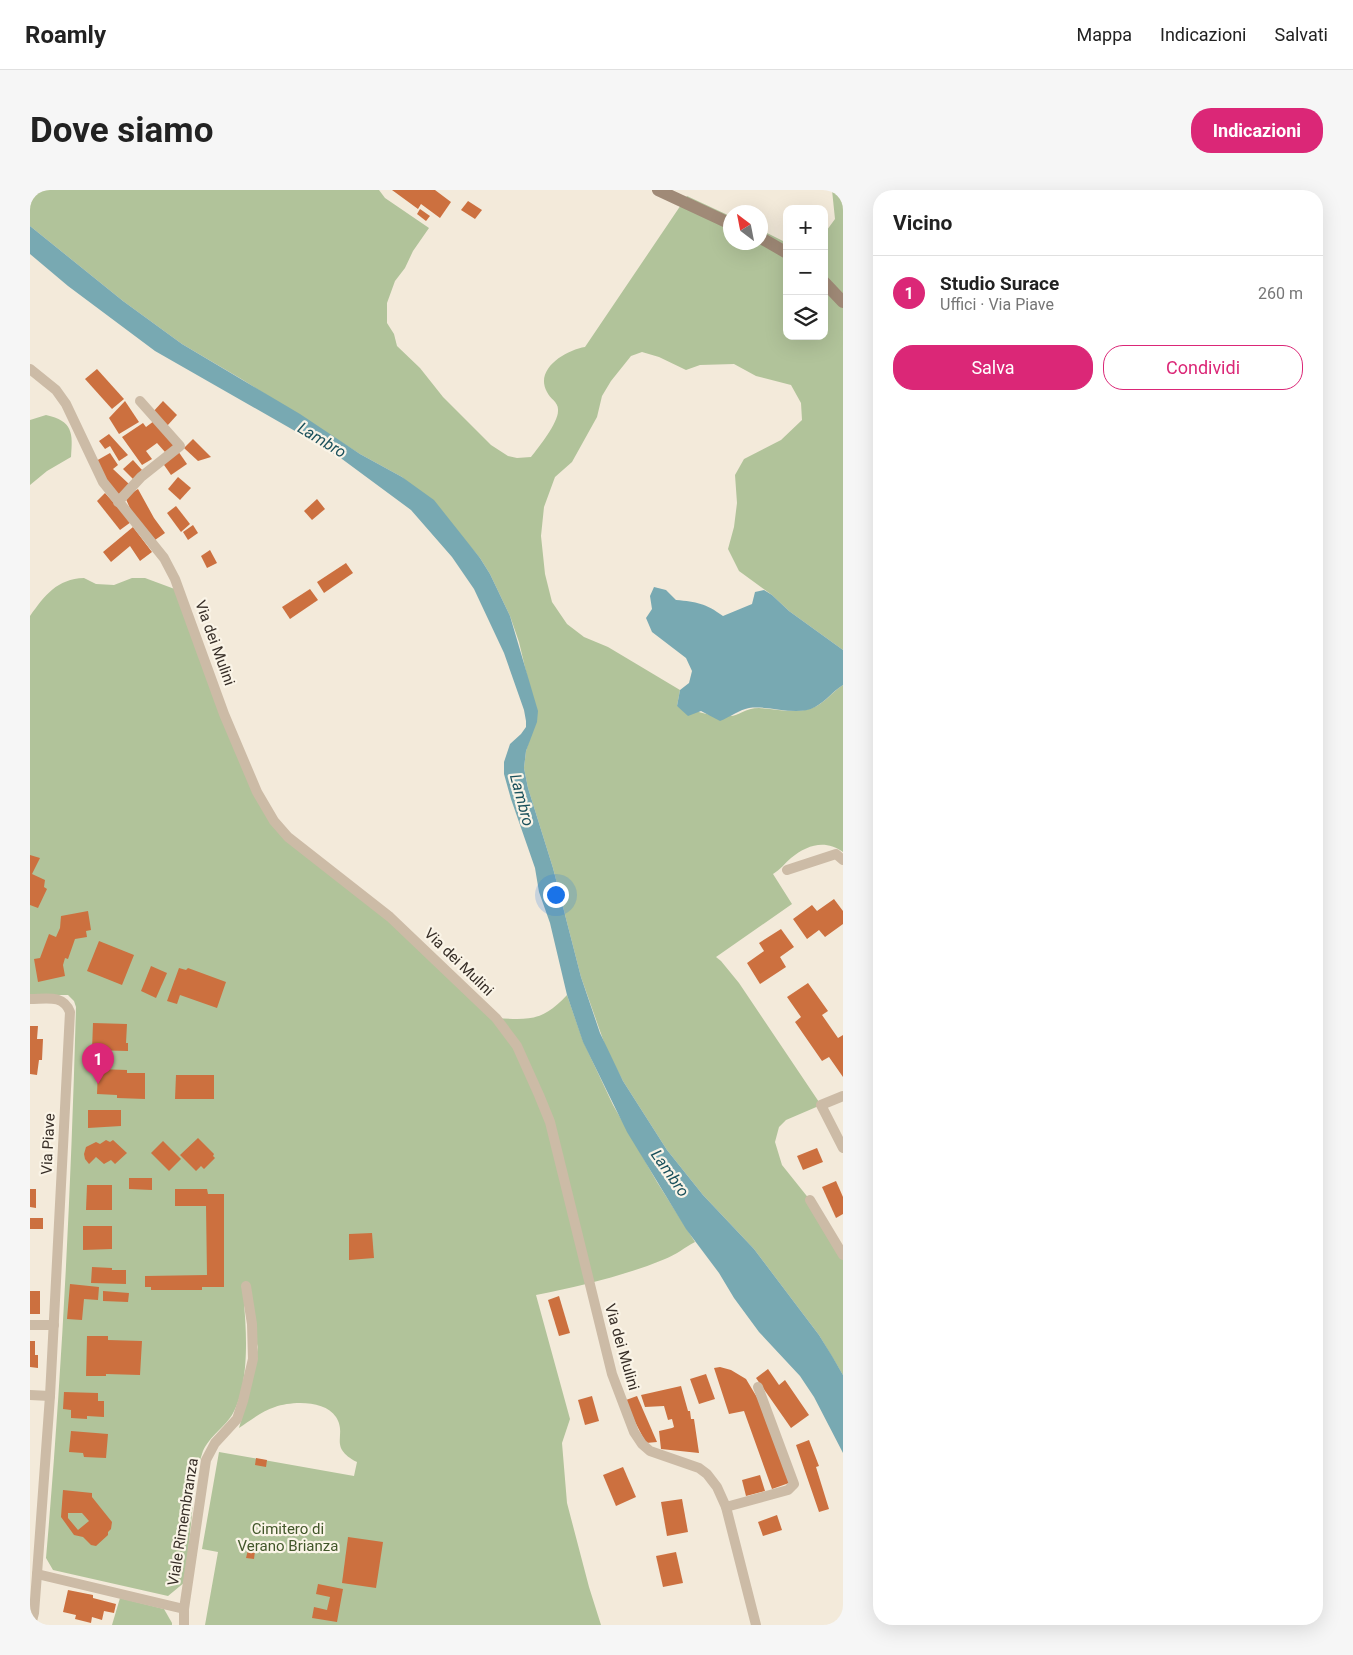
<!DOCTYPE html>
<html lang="it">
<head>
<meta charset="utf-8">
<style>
	body { margin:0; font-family:Roboto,sans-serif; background:#f6f6f6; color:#222 }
	.controls { position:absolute; right:15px; top:15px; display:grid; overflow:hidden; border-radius:10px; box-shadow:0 5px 20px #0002 }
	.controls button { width:45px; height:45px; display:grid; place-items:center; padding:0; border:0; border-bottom:1px solid #e0e0e0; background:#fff; color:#222; font:25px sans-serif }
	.compass { position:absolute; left:693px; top:15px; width:45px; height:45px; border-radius:50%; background:#fff; box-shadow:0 5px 20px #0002; rotate:328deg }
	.you { position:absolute; left:525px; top:704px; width:18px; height:18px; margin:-12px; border:4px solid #fff; border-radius:50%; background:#1a73e8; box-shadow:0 0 0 8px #1a73e833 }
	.badge { display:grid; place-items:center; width:32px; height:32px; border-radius:50%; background:#db2777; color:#fff; font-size:16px; font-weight:700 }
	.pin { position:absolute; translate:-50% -41px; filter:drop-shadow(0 1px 2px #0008) }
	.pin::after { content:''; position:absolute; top:26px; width:18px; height:15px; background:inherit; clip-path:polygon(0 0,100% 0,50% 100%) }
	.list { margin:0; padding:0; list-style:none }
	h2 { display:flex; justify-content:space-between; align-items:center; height:65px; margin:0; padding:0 20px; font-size:21px }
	h2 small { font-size:16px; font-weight:400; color:#767676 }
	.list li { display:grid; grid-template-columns:32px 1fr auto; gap:15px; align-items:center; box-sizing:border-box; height:75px; padding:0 20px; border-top:1px solid #e0e0e0 }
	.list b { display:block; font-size:19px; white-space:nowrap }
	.list p { margin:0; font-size:16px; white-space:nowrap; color:#767676 }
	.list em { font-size:16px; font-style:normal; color:#767676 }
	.actions { display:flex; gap:10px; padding:15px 20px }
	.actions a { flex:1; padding:11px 0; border:1px solid #db2777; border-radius:20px; text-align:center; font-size:18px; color:#db2777 }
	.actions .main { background:#db2777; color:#fff }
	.icon { flex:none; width:28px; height:28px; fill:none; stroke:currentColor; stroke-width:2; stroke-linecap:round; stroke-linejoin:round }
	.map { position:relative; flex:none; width:813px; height:1435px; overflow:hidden; border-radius:20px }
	header { display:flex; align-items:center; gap:30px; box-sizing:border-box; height:70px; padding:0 25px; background:#fff; border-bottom:1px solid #e0e0e0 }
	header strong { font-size:24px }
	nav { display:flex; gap:28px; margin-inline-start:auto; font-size:18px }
	.intro { display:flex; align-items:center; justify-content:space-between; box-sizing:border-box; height:120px; padding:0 30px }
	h1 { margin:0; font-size:35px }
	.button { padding:12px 22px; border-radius:20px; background:#db2777; color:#fff; font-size:18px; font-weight:700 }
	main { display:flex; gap:30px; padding:0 30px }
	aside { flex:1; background:#fff; border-radius:20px; box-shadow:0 5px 20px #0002 }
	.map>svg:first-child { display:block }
</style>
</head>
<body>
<header>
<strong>Roamly</strong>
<nav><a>Mappa</a><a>Indicazioni</a><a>Salvati</a></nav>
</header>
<div class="intro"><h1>Dove siamo</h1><a class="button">Indicazioni</a></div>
<main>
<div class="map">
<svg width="813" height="1435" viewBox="0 0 813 1435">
	<rect width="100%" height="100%" fill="#f3eada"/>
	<!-- green -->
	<g fill="#b1c39a">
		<path d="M0,0H349L355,8L399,38L383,61L375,78L365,91L357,113V133L364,144L367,156L390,178L413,207L461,255L478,266L487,268L501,267C509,257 528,233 528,221C529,212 520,209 517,202C504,179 536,160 555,157L657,6L700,26L701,52H731V40L757,53V146H794V44L805,29L802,0H813V460L759,421L742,405L709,381L698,359L704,337L707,313L705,285L714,269L751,250L772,230L771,213L761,195L726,186L704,174L670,175L656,180L629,167L612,162L601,166L581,191L572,206L567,227L542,272L525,287L514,317L511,346L515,384L522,412L537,434L554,447L578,457L650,500L647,516C664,520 683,528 700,526C709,526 715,518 729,518C747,519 766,524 782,518C794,514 802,502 813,495V662C795,649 777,655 761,668C755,673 750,680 743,684L762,714L686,767L691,771L709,793L791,915L756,930L749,937L745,952L752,975L780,1010L813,1065V1185L789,1145L724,1059L673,1005L637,960L593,891L576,858L551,787L523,678L498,598L494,578L496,561L499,551L498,490L489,452L480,426L460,384L450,368L428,342L372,287L330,264L213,190L152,154L93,111L0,36Z"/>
		<path d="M16,225C43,231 43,243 41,267L17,281L0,295V230Z"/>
		<path d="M54,388L66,394L84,395L102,388H115L150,401L194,524L244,631L310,687L466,828C500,830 513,831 537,805L553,851L583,915L627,992L665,1052C655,1057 646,1065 635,1069C594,1086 550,1096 506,1105L540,1229L532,1253L537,1313L559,1397L571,1435H175L188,1362L172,1359L189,1262L324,1286L327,1272C297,1256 318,1246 306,1227C295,1210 262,1211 245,1217C232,1221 220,1231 209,1238L220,1199L228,1157L214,1114C217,1146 219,1197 202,1225C193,1239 177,1248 172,1264C165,1283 164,1303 162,1324C160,1346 157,1369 155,1392L138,1406L23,1380L16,1368C32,1185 41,1001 46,817L44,811L38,805H0V426C15,405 27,389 54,388Z"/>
		<polygon points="90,1408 134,1419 142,1433 142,1435 82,1435"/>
	</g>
	<!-- water -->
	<g fill="#78a9b2">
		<polygon points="0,36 93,111 152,154 270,224 330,264 372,287 404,310 450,368 460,384 480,426 508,521 507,532 496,561 494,578 498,598 523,678 551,787 570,843 593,891 637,960 673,1005 724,1059 789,1145 802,1166 813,1185 813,1263 784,1207 770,1186 729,1142 704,1108 689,1083 656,1039 597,942 553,852 537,805 520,733 509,702 505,678 481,609 474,584 474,572 480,554 491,544 496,537 496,531 494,520 474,463 444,399 422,367 381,320 312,269 286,253 125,161 38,96 0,64"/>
		<path d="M624,397L636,400L646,410C667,412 675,413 693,426L722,414L725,402L734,400L742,405L759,421L813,460V495C803,501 795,512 785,517C767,527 739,515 719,518C709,520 700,527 690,531L671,521L658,526L647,516L650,500L659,493L662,481L656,468L622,442L616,428L622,419L620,406Z"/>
	</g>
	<!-- building -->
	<g fill="#cc703f" fill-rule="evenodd">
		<polygon points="362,0 405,0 421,12 410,28 391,14 388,19"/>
		<polygon points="438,11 452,20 445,29 431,20"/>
		<polygon points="390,19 400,26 396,31 387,24"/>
		<polygon points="67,179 94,209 82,219 55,189"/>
		<polygon points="95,211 109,232 89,244 79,228"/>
		<polygon points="133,211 147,225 137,236 122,223"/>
		<polygon points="124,231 145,256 135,262 127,253 116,261 122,269 112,275 92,247 113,233 116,237"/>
		<polygon points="79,244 98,265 89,271 80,256 75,259 69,251"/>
		<polygon points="163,249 181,267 168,271 154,258"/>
		<polygon points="148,261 157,274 141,285 132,272"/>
		<polygon points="80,263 88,275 83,279 99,294 90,305 81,299 66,271"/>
		<polygon points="103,270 112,280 103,289 93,279"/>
		<polygon points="148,287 161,298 150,310 138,299"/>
		<polygon points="108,299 124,328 135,343 125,350 103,325 95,307"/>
		<polygon points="75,303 101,332 90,340 67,311"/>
		<polygon points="287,309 295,319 282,330 274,321"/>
		<polygon points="146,316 160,334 151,342 137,323"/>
		<polygon points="163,335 168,343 158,350 153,342"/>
		<polygon points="103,337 122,362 110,371 100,356 81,372 73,362"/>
		<polygon points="180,360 187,373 177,378 171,366"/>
		<polygon points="316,373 323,383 294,403 287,392"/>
		<polygon points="280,399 288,410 260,429 252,417"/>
		<polygon points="0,665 10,668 2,684 15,690 14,697 17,699 8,718 0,715"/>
		<polygon points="804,709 813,721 813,734 795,747 789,740 777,749 763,729 782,715 787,721"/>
		<polygon points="58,721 61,740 56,741 57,747 45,749 38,769 35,768 33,775 35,786 8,792 4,769 10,768 19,744 26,747 30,738 31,726"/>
		<polygon points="751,739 764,757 750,767 756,777 730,794 717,773 734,761 729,753"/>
		<polygon points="69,751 104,765 92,795 57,781"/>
		<polygon points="121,776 137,783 126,808 111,801"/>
		<polygon points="149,778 156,780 158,778 196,792 187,818 150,805 147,814 137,811"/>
		<polygon points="778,793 798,821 792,825 808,848 813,845 813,887 799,867 792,871 765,832 771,827 757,807"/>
		<polygon points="63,833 97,834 96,853 98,853 98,861 62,860"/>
		<polygon points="0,836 8,836 7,849 13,849 12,870 9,870 7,885 0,884"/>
		<polygon points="68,879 97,880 97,883 115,883 115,909 87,908 87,905 67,904"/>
		<polygon points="146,885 184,885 184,909 145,909"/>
		<polygon points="58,920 91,920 91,936 58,938"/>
		<polygon points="168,948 184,964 183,966 185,968 174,979 171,976 166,981 150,965"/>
		<polygon points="76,950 80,952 83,950 97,963 85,974 81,970 74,974 66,967 59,974 55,969 54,964 56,957 66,952 70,954"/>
		<polygon points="133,951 151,969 139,981 121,963"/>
		<polygon points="787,958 793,972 773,980 767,966"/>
		<polygon points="99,988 122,988 122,1000 99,999"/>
		<polygon points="806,991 813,1007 813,1024 806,1028 792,997"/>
		<polygon points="57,995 82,995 82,1020 56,1020"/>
		<polygon points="0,999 6,999 6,1018 0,1017"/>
		<polygon points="145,999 177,999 178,1004 194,1004 194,1097 172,1097 172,1100 121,1100 121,1097 115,1097 115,1086 177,1085 176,1016 145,1016"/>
		<rect x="0" y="1028" width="13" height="11"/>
		<polygon points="53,1036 82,1036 82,1059 53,1060"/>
		<polygon points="342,1043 344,1068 319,1070 319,1044"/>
		<polygon points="62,1077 82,1078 82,1080 96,1080 96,1094 61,1093"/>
		<polygon points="40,1094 69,1097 68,1110 54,1109 52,1130 37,1129"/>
		<rect x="0" y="1101" width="10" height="23"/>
		<polygon points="73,1101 99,1103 98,1112 73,1111"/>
		<polygon points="529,1106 540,1143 529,1146 518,1110"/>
		<polygon points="57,1146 78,1146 78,1150 112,1151 110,1185 76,1184 76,1186 56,1186"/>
		<polygon points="0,1151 5,1151 5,1165 8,1165 8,1178 0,1177"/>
		<polygon points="690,1177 701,1180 716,1189 728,1209 759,1293 742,1299 714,1221 699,1224 684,1178"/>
		<polygon points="738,1179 749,1195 755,1190 779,1225 761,1238 726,1188"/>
		<polygon points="676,1184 685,1209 669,1214 660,1189"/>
		<polygon points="651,1196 658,1221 660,1221 661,1229 664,1229 669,1263 631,1259 629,1241 642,1238 644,1237 642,1229 638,1230 634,1216 615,1217 611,1205"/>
		<polygon points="34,1202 68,1203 68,1211 74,1211 74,1227 57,1226 57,1229 41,1228 41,1220 33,1219"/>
		<polygon points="562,1206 569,1231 555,1235 548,1210"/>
		<polygon points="607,1206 627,1252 616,1253 605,1232 596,1210"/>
		<polygon points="41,1241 78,1244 76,1268 54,1267 53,1263 39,1262"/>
		<polygon points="779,1250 789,1276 786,1277 799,1319 789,1322 766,1255"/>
		<polygon points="226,1268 237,1270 236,1277 225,1275"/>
		<polygon points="593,1277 606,1307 586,1316 573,1285"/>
		<polygon points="730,1285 735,1301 716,1306 712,1290"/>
		<path d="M33,1300L62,1303V1307L82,1332L81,1339L78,1342V1345L66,1356L61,1355L53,1347L44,1345L31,1327ZM38,1323H52L59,1331L48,1340L38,1328Z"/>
		<polygon points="652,1309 658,1342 637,1346 631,1312"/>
		<polygon points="747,1325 752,1340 733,1346 728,1332"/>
		<polygon points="318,1347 353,1352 346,1398 312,1393"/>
		<polygon points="218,1360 225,1361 224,1369 216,1368"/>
		<polygon points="646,1362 653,1393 633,1397 626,1366"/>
		<polygon points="288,1394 313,1399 307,1432 282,1428 284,1417 297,1420 300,1407 286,1404"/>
		<polygon points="38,1400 63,1405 63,1408 86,1414 84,1423 74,1421 72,1430 62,1427 61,1433 45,1429 46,1425 33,1422"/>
	</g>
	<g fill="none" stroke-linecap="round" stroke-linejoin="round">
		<!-- street -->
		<g stroke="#ccbba6" stroke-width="10">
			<polyline points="0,179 26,200 36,214 73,292 134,368 145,389 194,524 227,602 244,631 258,647 360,727 466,828 487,856 509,905 520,932 582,1184 604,1242 612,1254 620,1261 669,1278 677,1284 687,1297 696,1317 726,1435"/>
			<polyline points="88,312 111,287 150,256 110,211"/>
			<polyline points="757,680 806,664 813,670"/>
			<path d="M0,809C16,809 33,804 40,822L20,1206L7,1384L4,1423L1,1435"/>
			<polyline points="813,906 791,915 813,958"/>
			<polyline points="780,1010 813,1065"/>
			<polyline points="0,1135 24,1135"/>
			<polyline points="0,1205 20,1206"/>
			<polyline points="696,1317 758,1300 764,1294 728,1197"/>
			<polyline points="7,1384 154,1419"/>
			<polyline points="154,1435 154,1419 176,1270 185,1253 207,1229 213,1211 223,1169 222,1134 216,1096"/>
		</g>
		<!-- secondary -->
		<g stroke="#a08a77" stroke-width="12">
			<polyline points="628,0 701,34"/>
			<polyline points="731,48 757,63"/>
			<polyline points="794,92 813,112"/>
		</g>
	</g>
	<g text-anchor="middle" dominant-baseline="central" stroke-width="4.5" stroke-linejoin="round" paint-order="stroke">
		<!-- street labels -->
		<g font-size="15" fill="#372e27" stroke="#faf4e7">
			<text transform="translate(185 453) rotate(70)">Via dei Mulini</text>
			<text transform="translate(429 772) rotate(44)">Via dei Mulini</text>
			<text transform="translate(18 954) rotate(-87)">Via Piave</text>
			<text transform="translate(592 1157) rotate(74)">Via dei Mulini</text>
			<text transform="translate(153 1332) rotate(-81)">Viale Rimembranza</text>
		</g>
		<!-- park labels -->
		<g font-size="15" fill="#42572a" stroke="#faf4e7">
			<text x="258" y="1339">Cimitero di<tspan x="258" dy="17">Verano Brianza</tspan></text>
		</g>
		<!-- water labels -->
		<g font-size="16" font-style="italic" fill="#1a505b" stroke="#faf4e7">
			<text transform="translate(292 250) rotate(31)">Lambro</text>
			<text transform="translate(492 610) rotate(75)">Lambro</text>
			<text transform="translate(640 983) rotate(55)">Lambro</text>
		</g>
	</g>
</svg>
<div class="controls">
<button>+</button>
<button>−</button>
<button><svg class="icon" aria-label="layers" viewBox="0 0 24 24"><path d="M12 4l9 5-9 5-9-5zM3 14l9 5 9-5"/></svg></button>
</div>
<svg class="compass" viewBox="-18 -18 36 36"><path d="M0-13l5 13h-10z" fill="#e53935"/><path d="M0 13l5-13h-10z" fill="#767676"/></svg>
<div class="you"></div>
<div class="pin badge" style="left:68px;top:894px">1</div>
</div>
<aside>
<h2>Vicino<small></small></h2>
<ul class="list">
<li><span class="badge">1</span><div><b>Studio Surace</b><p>Uffici · Via Piave</p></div><em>260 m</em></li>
</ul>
<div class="actions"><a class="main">Salva</a><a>Condividi</a></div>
</aside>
</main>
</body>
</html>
